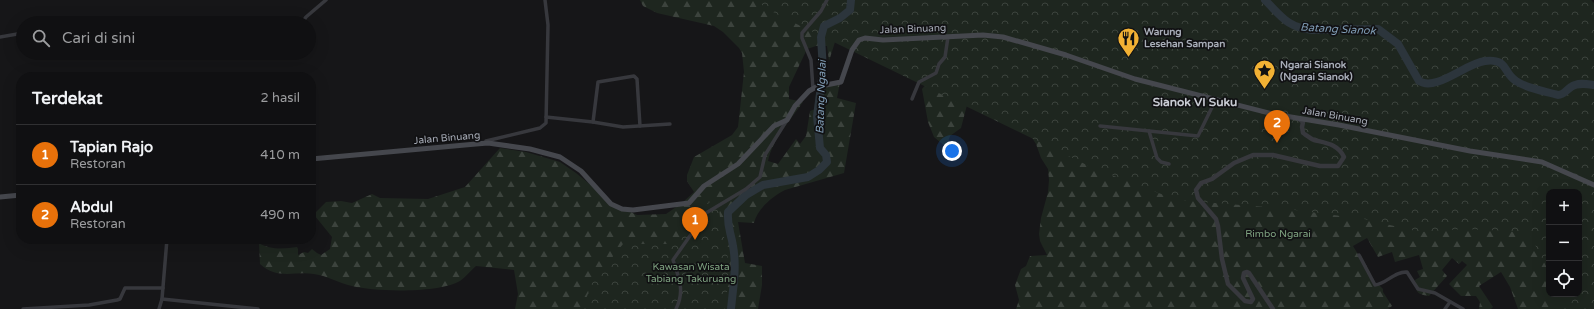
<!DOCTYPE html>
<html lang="id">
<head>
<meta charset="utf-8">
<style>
	body { margin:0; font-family:"Varela Round",sans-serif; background:#1e1e20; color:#f1f3f6 }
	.controls { position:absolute; right:12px; bottom:12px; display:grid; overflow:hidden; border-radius:8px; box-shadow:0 4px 16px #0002 }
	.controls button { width:36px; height:36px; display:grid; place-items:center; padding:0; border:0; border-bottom:1px solid #303032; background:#101012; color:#f1f3f6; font:20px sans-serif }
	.you { position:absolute; left:952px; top:151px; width:14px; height:14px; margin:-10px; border:3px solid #fff; border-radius:50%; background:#1a73e8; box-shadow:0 0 0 6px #1a73e833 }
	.badge { display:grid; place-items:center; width:26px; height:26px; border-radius:50%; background:#f2b134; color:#fff; font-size:13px; font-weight:700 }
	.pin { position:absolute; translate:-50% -33px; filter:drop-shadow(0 1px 2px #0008) }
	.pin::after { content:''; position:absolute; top:21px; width:14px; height:12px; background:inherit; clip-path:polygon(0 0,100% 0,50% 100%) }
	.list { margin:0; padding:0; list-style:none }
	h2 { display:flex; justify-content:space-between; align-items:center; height:52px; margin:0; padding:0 16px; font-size:17px }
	h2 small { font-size:13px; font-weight:400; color:#9c9d9f }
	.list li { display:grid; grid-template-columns:26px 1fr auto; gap:12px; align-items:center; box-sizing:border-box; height:60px; padding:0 16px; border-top:1px solid #303032 }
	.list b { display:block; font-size:15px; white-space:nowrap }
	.list p { margin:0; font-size:13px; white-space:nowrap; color:#9c9d9f }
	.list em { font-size:13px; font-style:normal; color:#9c9d9f }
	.icon { flex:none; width:22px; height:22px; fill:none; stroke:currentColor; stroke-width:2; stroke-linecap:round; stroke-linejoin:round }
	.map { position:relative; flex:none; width:1594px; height:309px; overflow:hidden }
	.search { position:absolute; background:#101012; box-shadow:0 4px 16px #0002; left:16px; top:16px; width:300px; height:44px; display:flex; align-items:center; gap:10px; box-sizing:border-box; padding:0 14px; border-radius:22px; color:#9c9d9f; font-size:15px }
	.panel { position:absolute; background:#101012; box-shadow:0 4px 16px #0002; left:16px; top:72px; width:300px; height:172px; border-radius:16px }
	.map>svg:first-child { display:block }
</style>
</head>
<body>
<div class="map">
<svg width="1594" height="309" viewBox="0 0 1594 309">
	<defs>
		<pattern id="forest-firs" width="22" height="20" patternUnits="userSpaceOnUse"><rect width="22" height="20" fill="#1e261f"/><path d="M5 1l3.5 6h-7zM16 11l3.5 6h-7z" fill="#3c433d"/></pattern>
		<pattern id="park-crowns" width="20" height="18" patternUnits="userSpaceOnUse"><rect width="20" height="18" fill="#1e261f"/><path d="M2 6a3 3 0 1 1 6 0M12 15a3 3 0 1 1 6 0" fill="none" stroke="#3c433d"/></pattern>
	</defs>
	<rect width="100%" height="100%" fill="#161618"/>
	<!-- forest -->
	<g fill="url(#forest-firs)">
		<path d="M640,0H862L835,42L829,61L827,46H816L807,49L789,87V99L803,102C790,121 773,138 768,161L778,164L796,139L800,144L806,136L810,111L818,108L823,86L840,82L837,98L856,103L844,173L785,190C773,196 757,209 754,223L738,222L745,263L762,266V285L758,309H515L518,294L514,270L476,266C470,271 464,279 458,282C437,293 375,292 352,286C339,283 328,276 314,274C294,271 277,280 260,264L259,243C269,250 285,249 297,247L298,249V255L304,252L308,253L312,249L317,253L321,255L330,249L332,237L315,216L316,212L326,202L341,201L352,203L372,194L380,198L428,199L465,187L500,148L526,152L560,162L576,173L614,204L637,215L666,214L682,203L694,192L687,181V175L694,157L732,135L738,127L744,72L742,53L739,48L723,32L714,26L657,13L643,6Z"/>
		<path d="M928,82L1549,192V294H1579L1594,309H1518L1510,287L1501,272L1479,286L1493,307L1491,309H1479L1480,302L1476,296H1461L1449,284L1467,265L1462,261L1459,264L1452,258L1442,270L1447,276L1429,296C1415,294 1417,292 1415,280L1420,277L1417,271L1423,269L1419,255L1395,262L1392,252L1378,257L1367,238L1353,246L1359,256L1361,255L1376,284L1379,285L1383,289V292L1392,306L1388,309H1016L1019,300L1015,285L1021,269L1026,266L1030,256L1047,255L1040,241L1039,234L1041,218L1048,192L1049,180L1048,169L1041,158L1036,144L1023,124L967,105L961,128L950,136L946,147L934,137L928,122L922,89Z"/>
	</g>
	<!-- park -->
	<g fill="url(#park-crowns)">
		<polygon points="754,0 1591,0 1594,3 1594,309 1560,309 1559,294 1579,294 1579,192 1549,192 1549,272 1531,237 1510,231 1464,229 1420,232 1364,219 1280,208 1177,200 1093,168 778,15"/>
		<polygon points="718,200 721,226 727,248 729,275 725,309 582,309 593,281 623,244 668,244 683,236 697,206"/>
	</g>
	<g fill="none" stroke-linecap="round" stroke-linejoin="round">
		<!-- river -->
		<g stroke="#2c353c" stroke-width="8">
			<path d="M1265,0C1282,17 1287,27 1312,30L1378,29L1398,44L1419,81C1436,92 1466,63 1485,61C1508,58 1503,73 1516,81C1528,89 1544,91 1558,95C1564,95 1566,90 1571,87C1578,82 1587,84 1594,85"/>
			<path d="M731,309C733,288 737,267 733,246C731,232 727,228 728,212L746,195L763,185L808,177L819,170L827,162L826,155L820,148L817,116L823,71L821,37L824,26L840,18L850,10L851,0"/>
		</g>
		<!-- minor -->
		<g stroke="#37383d" stroke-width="3.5">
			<polyline points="302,23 306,17 326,0"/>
			<polyline points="0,37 23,33"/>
			<polyline points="248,53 282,56 284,53"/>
			<polyline points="813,89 811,60 802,38 802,33 821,11 827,0"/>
			<polyline points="912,99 919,82 936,73 939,64 945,57 948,37"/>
			<polyline points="546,117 593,122 623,127 670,124"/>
			<polyline points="593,122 598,82 634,76 637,79 640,126"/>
			<polyline points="1100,126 1198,136 1216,99"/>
			<polyline points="1149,131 1157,158 1161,162 1169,164"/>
			<polyline points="486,141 540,128 546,123 548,25 545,0"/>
			<path d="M1359,255L1375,285C1386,284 1395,271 1407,272L1418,289L1435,293L1463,309"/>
			<polyline points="162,299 258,309"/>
			<polyline points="23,309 89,305 117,300 120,299 125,288 163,288"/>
			<polyline points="159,309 162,299 167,239"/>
			<path d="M676,309C685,291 679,278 673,260L706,213L746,189L760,177L765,155L787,120"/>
			<polyline points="1445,309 1450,302"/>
		</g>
		<!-- tertiary -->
		<path stroke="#37383d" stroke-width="4.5" d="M1273,309L1249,273L1247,272L1244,273L1243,278L1253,299L1251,302L1245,301L1228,284L1222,259L1218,226L1216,219L1198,198L1196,190L1201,183L1212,179L1234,163L1253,155H1273L1320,166H1338L1344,157C1338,144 1326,143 1314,140C1310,138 1306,135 1303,133L1302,127L1303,122L1299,119"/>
		<!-- secondary -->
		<g stroke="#45474d" stroke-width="5">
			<polyline points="311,159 476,144 488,143 530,149 560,157 581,171 611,204 622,209 633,210 689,203 704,186 738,164 774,126 787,120 795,106 809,91 816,87 841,82 852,50 859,40 865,38 883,40 983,35 1003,37 1066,55 1135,79 1273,114 1339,125 1470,151 1542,162 1594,185"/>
			<polyline points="0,197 21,195"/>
		</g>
	</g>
	<!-- icons -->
	<defs>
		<symbol id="restaurant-pin" viewBox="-11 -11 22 30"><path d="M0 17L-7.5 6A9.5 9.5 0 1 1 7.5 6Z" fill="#f2b134" stroke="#111113"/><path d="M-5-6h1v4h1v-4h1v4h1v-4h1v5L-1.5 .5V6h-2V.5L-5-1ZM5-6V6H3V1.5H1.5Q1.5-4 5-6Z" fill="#111"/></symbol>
		<symbol id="sight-pin" viewBox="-11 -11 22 30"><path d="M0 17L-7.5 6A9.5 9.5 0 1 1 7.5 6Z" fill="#f2b134" stroke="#111113"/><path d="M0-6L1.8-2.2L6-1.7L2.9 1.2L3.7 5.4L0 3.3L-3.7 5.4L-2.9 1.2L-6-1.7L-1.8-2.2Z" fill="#111"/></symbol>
	</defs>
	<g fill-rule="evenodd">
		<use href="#restaurant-pin" x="1116" y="26" width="25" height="34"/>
		<use href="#sight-pin" x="1252" y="58" width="25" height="34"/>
	</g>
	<g text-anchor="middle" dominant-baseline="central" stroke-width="3.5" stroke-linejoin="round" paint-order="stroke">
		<!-- street labels -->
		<g font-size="10" fill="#a8adb8" stroke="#111113">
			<text transform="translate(913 29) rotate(-2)">Jalan Binuang</text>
			<text transform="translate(1335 116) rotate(10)">Jalan Binuang</text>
			<text transform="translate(447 138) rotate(-5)">Jalan Binuang</text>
		</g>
		<!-- poi labels -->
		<g font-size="10" font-weight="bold" fill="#a8adb8" stroke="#111113" text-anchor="start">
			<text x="1144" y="32">Warung<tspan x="1144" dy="12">Lesehan Sampan</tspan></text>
			<text x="1280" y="65">Ngarai Sianok<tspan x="1280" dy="12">(Ngarai Sianok)</tspan></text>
		</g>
		<!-- park labels -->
		<g font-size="10" fill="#7fa381" stroke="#111113">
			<text x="1278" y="234">Rimbo Ngarai</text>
			<text x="691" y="267">Kawasan Wisata<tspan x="691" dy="12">Tabiang Takuruang</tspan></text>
		</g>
		<!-- water labels -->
		<g font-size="11" font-style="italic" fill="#7f9bb3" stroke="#111113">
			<text transform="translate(1338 29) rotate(3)">Batang Sianok</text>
			<text transform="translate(821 97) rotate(-88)">Batang Ngalai</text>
		</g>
		<!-- quarter labels -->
		<g font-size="12" font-weight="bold" fill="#c9ccd4" stroke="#111113">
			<text x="1195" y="102">Sianok VI Suku</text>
		</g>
	</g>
</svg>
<div class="controls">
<button>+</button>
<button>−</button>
<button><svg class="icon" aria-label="locate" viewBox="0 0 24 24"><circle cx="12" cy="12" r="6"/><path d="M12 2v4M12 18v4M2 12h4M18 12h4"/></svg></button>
</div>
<div class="you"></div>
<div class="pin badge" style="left:695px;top:240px;background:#e8710a">1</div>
<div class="pin badge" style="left:1277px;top:143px;background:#e8710a">2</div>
<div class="search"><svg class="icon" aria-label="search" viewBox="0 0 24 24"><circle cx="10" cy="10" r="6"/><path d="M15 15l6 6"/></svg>Cari di sini</div>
<section class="panel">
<h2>Terdekat<small>2 hasil</small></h2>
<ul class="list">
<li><span class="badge" style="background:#e8710a">1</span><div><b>Tapian Rajo</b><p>Restoran</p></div><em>410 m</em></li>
<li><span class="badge" style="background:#e8710a">2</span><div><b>Abdul</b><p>Restoran</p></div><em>490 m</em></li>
</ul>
</section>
</div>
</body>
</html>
